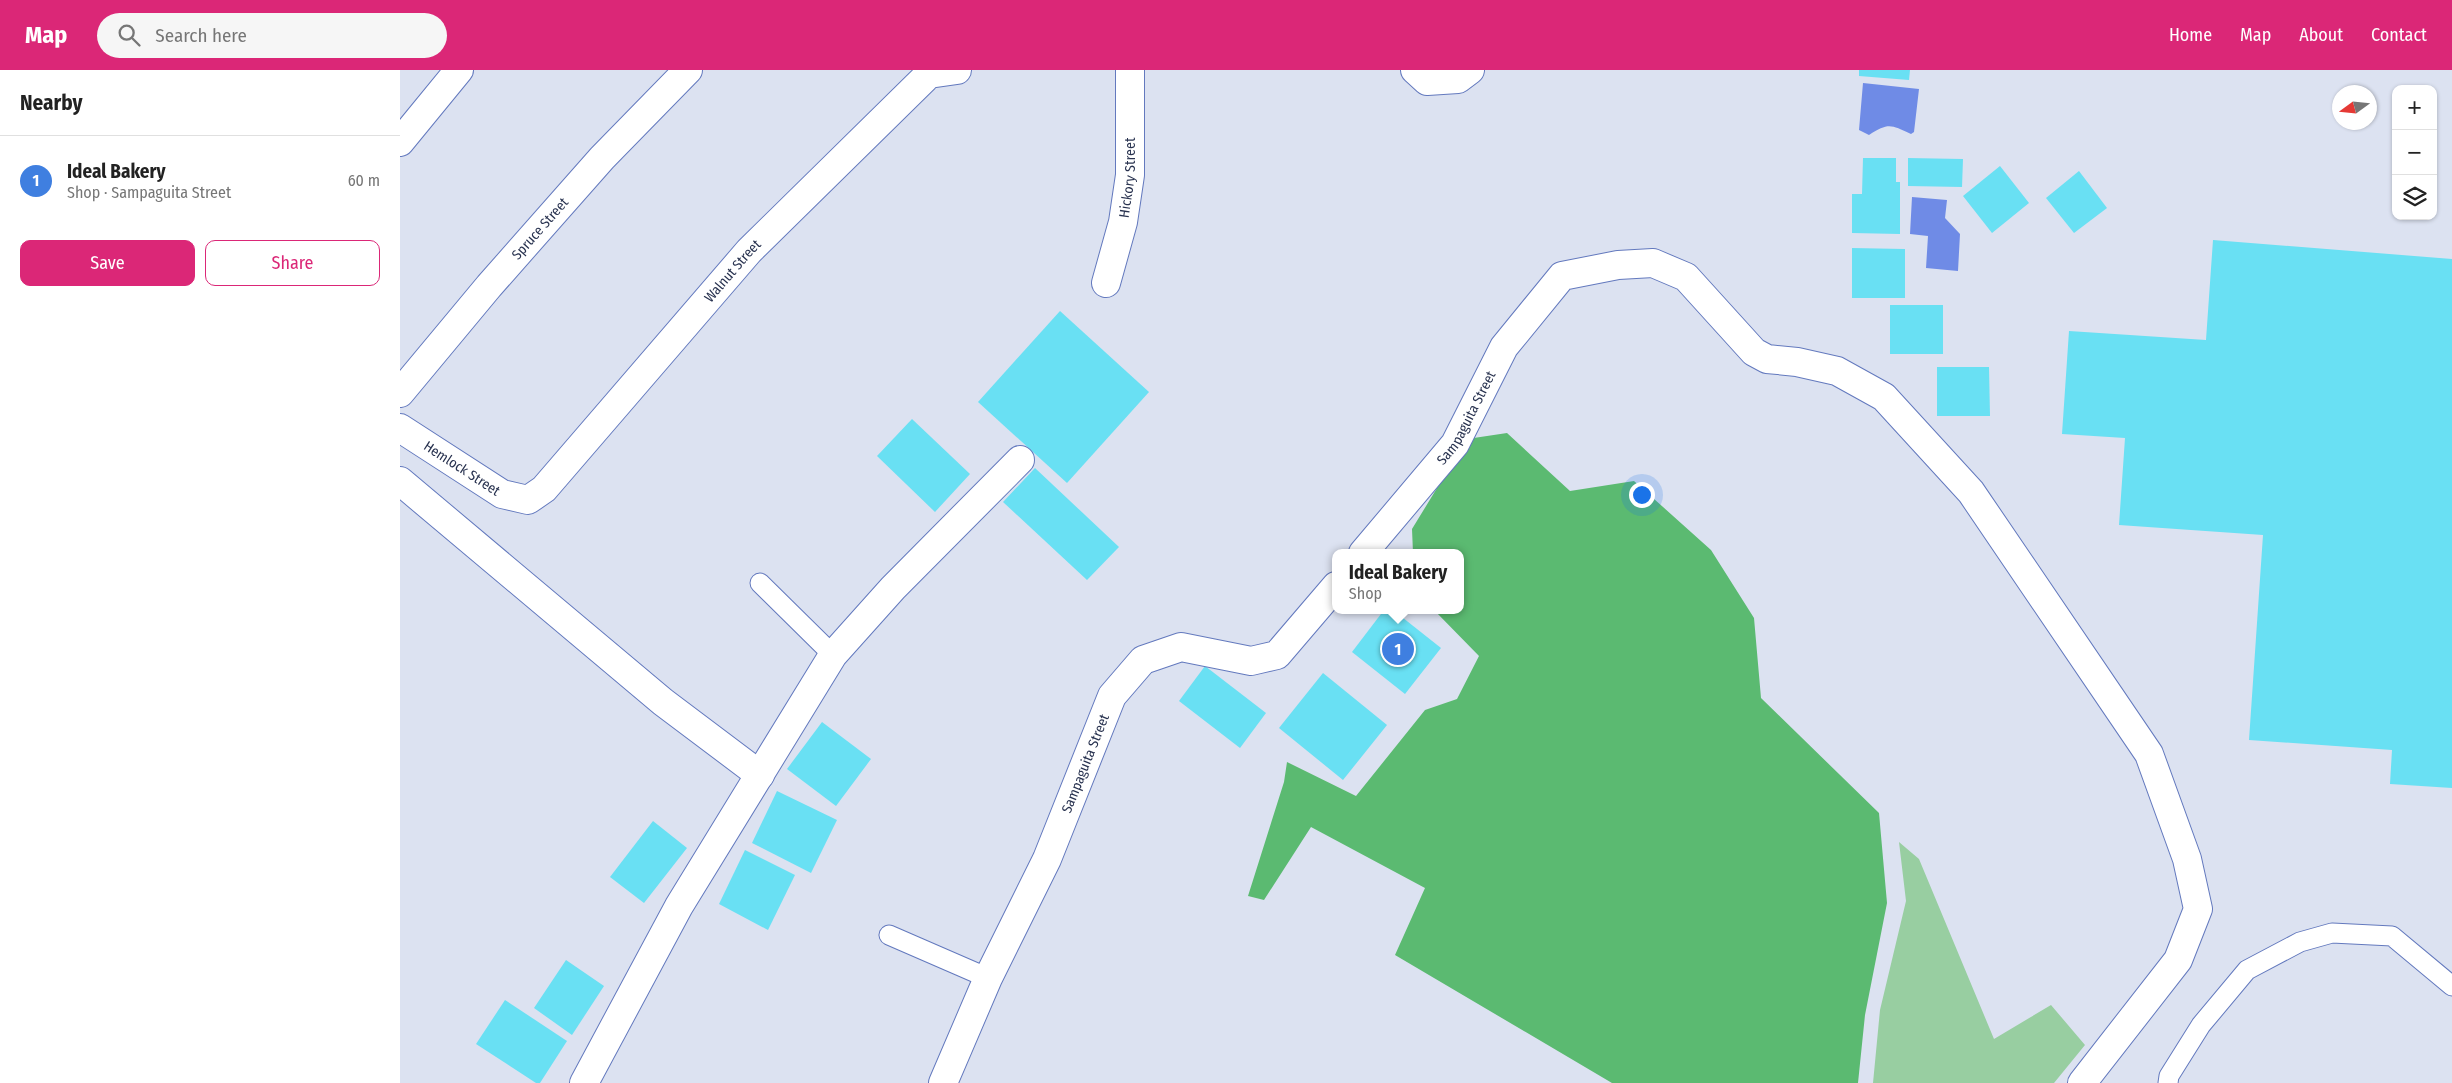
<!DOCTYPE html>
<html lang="en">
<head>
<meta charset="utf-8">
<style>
	body { margin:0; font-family:"Fira Sans Condensed",sans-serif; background:#f6f6f6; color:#222 }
	.controls { position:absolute; right:15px; top:15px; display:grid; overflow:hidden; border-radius:10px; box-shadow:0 1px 4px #0004 }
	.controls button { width:45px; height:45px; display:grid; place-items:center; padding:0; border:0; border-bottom:1px solid #e0e0e0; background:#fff; color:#222; font:25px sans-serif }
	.compass { position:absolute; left:1932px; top:15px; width:45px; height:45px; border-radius:50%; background:#fff; box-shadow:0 1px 4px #0004; rotate:255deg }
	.you { position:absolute; left:1241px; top:424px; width:18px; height:18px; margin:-12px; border:4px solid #fff; border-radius:50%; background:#1a73e8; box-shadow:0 0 0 8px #1a73e833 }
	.badge { display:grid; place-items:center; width:32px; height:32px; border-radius:50%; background:#db2777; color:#fff; font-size:16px; font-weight:700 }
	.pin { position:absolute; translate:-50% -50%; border:2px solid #fff; box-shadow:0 1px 5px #0006 }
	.popup { position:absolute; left:932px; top:479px; width:132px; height:65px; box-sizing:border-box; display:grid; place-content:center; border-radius:10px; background:#fff; filter:drop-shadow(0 1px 4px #0005); font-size:16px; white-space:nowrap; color:#767676 }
	.popup b { font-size:19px; color:#222 }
	.popup::after { content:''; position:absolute; left:50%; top:100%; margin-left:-10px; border:10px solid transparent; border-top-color:#fff }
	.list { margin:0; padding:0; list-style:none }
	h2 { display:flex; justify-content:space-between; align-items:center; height:65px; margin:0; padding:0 20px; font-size:21px }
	h2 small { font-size:16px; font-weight:400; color:#767676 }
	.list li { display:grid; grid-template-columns:32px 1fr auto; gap:15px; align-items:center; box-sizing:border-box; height:90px; padding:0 20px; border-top:1px solid #e0e0e0 }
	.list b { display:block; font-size:19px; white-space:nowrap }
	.list p { margin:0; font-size:16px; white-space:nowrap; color:#767676 }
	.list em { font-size:16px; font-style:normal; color:#767676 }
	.actions { display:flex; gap:10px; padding:15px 20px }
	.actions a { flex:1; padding:11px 0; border:1px solid #db2777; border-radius:10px; text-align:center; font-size:18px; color:#db2777 }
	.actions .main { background:#db2777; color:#fff }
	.icon { flex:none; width:28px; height:28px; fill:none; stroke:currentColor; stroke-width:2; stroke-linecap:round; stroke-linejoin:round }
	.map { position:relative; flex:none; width:2052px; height:1013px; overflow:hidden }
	header { display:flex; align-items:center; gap:30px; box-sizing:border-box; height:70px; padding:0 25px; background:#db2777; color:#fff }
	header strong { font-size:24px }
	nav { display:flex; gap:28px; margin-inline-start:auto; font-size:18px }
	.search { width:350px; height:45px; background:#f6f6f6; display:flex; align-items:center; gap:12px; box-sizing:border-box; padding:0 18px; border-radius:28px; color:#767676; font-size:19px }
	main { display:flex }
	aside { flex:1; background:#fff }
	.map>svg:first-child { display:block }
</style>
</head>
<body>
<header>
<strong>Map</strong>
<div class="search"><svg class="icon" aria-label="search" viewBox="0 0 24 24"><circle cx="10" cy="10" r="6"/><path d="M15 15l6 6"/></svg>Search here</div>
<nav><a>Home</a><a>Map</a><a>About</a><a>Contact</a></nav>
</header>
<main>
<aside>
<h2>Nearby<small></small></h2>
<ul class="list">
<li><span class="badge" style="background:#3f7fe0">1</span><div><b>Ideal Bakery</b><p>Shop · Sampaguita Street</p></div><em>60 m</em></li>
</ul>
<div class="actions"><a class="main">Save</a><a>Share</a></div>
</aside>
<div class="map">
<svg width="2052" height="1013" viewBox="0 0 2052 1013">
	<rect width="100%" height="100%" fill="#dce2f1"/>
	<!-- green -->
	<polygon fill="#98cea1" points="1499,772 1519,789 1594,969 1651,935 1685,975 1654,1013 1473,1013 1480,940 1506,831"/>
	<!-- forest -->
	<polygon fill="#5bba71" points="1107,363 1170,421 1234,411 1311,480 1354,548 1361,628 1479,743 1487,833 1465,945 1458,1013 1212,1013 995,885 1025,818 911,757 864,830 848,826 884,712 887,692 956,726 1025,640 1057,629 1079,586 1034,540 1060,540 1060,483 1013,483 1012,459 1067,369"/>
	<!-- water -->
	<g fill="#6f8be6">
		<path d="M1463,13L1519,19L1514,62L1511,64C1491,55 1489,52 1469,65L1459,60Z"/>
		<polygon points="1512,127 1547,130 1545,148 1560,164 1558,201 1526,198 1528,166 1510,164"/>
	</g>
	<!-- building -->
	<g fill="#69e0f3">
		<polygon points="1459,0 1510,0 1509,10 1459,6"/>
		<polygon points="1463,88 1496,88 1496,112 1500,112 1500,164 1452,163 1452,124 1462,124"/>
		<polygon points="1508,88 1563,89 1562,117 1508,116"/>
		<polygon points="1600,96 1629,133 1592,163 1563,126"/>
		<polygon points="1679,101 1707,138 1674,163 1646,128"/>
		<polygon points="1813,170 2052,189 2052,718 1990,714 1992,680 1849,670 1863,465 1719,455 1725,368 1662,364 1669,261 1806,270"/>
		<polygon points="1452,178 1505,179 1505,228 1452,228"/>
		<rect x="1490" y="235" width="53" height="49"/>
		<polygon points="660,241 749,322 667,413 578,332"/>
		<polygon points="1537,297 1589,297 1590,346 1537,346"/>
		<polygon points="512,349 570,404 535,442 477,386"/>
		<polygon points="635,398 719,477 687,510 603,432"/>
		<polygon points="984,540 993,540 1041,578 1005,624 952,582"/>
		<polygon points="805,596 866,643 840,678 779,631"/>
		<polygon points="923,603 987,655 943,710 879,658"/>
		<polygon points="422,652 471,689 436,736 387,699"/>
		<polygon points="377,721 437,750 411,803 352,773"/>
		<polygon points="253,751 287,778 244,833 210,807"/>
		<polygon points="345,780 395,805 368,860 319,834"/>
		<polygon points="166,890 204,916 172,965 134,938"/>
		<polygon points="105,930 167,971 140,1013 136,1013 76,974"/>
	</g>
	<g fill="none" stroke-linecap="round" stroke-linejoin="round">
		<defs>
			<g id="service">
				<polyline points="360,513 433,585"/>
				<polyline points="489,865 588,908"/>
				<polyline points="1768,1013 1769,1006 1801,955 1847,900 1900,872 1932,863 1992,866 2052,916"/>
			</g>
			<g id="minor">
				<polyline points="1015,0 1027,11 1058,9 1070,0"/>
				<polyline points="0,72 59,0"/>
				<path id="s1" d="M706,213L723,152L730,105V0"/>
				<path id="s2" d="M0,323L89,216L202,88L288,0"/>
				<path id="s3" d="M0,358L102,424L128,430L144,419L349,181L529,4L557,0"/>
				<polyline points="0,411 263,632 360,705"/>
				<path id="s4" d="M963,483L1055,374L1104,277L1162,206L1218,195L1253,193L1286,207L1354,282L1367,289L1397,292L1437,301L1484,327L1571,422L1749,684L1787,789L1798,839L1778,890L1682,1013"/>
				<polyline points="184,1013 279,836 433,585 493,518 620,390"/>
				<path id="s5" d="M543,1013L588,908L647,789L712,626L743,590L781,577L851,591L877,585L936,516"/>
			</g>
		</defs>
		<!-- service casing -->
		<use href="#service" stroke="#6379be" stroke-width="21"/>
		<!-- minor casing -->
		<use href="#minor" stroke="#6379be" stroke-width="30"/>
		<!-- service -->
		<use href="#service" stroke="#fff" stroke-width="19"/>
		<!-- minor -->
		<use href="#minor" stroke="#fff" stroke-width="28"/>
	</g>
	<g text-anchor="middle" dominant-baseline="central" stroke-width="4" stroke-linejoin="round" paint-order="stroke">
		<!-- street labels -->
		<g font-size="14" fill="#28324f" stroke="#dce2f1">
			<text stroke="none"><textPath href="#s1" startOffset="108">Hickory Street</textPath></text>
			<text stroke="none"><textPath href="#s2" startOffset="216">Spruce Street</textPath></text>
			<text stroke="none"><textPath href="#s3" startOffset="456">Walnut Street</textPath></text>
			<text stroke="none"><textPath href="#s4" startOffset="171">Sampaguita Street</textPath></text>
			<text stroke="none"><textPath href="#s3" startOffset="74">Hemlock Street</textPath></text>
			<text stroke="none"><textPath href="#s5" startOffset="350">Sampaguita Street</textPath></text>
		</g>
	</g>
</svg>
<div class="controls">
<button>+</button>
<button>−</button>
<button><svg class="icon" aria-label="layers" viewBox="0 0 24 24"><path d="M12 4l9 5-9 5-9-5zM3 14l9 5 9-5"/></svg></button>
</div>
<svg class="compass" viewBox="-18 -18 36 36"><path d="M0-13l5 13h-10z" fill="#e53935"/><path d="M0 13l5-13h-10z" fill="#767676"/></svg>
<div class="you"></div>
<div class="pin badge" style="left:998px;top:579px;background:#3f7fe0">1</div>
<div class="popup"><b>Ideal Bakery</b>Shop</div>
</div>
</main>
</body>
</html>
